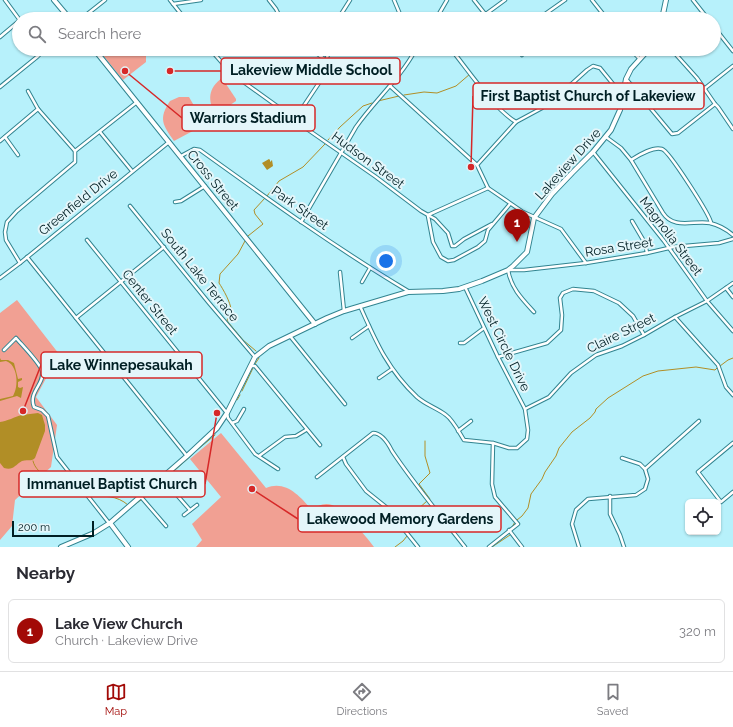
<!DOCTYPE html>
<html lang="en">
<head>
<meta charset="utf-8">
<style>
	body { margin:0; font-family:Raleway,sans-serif; background:#f7f7f7; color:#2b2b33 }
	.controls { position:absolute; right:12px; bottom:12px; display:grid; overflow:hidden; border-radius:6px; box-shadow:0 1px 3px #0004 }
	.controls button { width:36px; height:36px; display:grid; place-items:center; padding:0; border:0; border-bottom:1px solid #e1e1e2; background:#fff; color:#2b2b33; font:20px sans-serif }
	.scale { position:absolute; left:12px; bottom:10px; width:82px; box-sizing:border-box; padding-left:4px; border:2px solid #001f24; border-top:0; font-size:11px; line-height:14px; white-space:nowrap; color:#001f24; -webkit-text-stroke:3px #e4f6fa; paint-order:stroke }
	.you { position:absolute; left:386px; top:261px; width:14px; height:14px; margin:-10px; border:3px solid #fff; border-radius:50%; background:#1a73e8; box-shadow:0 0 0 6px #1a73e833 }
	.badge { display:grid; place-items:center; width:26px; height:26px; border-radius:50%; background:#a20a07; color:#fff; font-size:13px; font-weight:700 }
	.pin { position:absolute; translate:-50% -33px; filter:drop-shadow(0 1px 2px #0008) }
	.pin::after { content:''; position:absolute; top:21px; width:14px; height:12px; background:inherit; clip-path:polygon(0 0,100% 0,50% 100%) }
	.list { margin:0; padding:0; list-style:none }
	h2 { display:flex; justify-content:space-between; align-items:center; height:52px; margin:0; padding:0 16px; font-size:17px }
	h2 small { font-size:13px; font-weight:400; color:#7c7c81 }
	.list li { display:grid; grid-template-columns:26px 1fr auto; gap:12px; align-items:center; box-sizing:border-box; height:64px; margin:0 8px 8px; padding:0 8px; border:1px solid #e1e1e2; border-radius:6px }
	.list b { display:block; font-size:15px; white-space:nowrap }
	.list p { margin:0; font-size:13px; white-space:nowrap; color:#7c7c81 }
	.list em { font-size:13px; font-style:normal; color:#7c7c81 }
	.icon { flex:none; width:22px; height:22px; fill:none; stroke:currentColor; stroke-width:2; stroke-linecap:round; stroke-linejoin:round }
	.map { position:relative; flex:none; width:733px; height:547px; overflow:hidden }
	.search { position:absolute; background:#fff; box-shadow:0 1px 3px #0004; left:12px; right:12px; top:12px; height:44px; display:flex; align-items:center; gap:10px; box-sizing:border-box; padding:0 14px; border-radius:22px; color:#7c7c81; font-size:15px }
	.sheet { height:124px; background:#fff }
	nav { display:flex; justify-content:space-around; align-items:center; box-sizing:border-box; height:56px; border-top:1px solid #e1e1e2; background:#fff; font-size:11px; color:#7c7c81 }
	nav a { display:grid; justify-items:center; gap:2px }
	nav .on { color:#a20a07 }
	.map>svg:first-child { display:block }
</style>
</head>
<body>
<div class="map">
<svg width="733" height="547" viewBox="0 0 733 547">
	<rect width="100%" height="100%" fill="#b7f1fb"/>
	<!-- green -->
	<g fill="#f1a093">
		<polygon points="98,49 140,49 146,56 146,62 123,80"/>
		<path d="M222,78L236,99V101L216,115C207,101 208,88 222,78Z"/>
		<path d="M179,97H189L204,123V125L174,141C163,125 158,119 170,101Z"/>
		<polygon points="17,300 59,354 36,397 57,425 51,467 15,500 12,526 0,540 0,313"/>
		<path d="M221,433L266,488C285,480 299,495 311,509C318,506 324,502 332,505C342,508 367,537 374,547H196L202,540L192,524L221,497L190,459Z"/>
	</g>
	<!-- water -->
	<g fill="#b18e26">
		<polygon points="269,159 270,160 270,162 272,160 273,166 267,170 262,163"/>
		<path d="M0,358L1,360H8L14,363L18,379L22,378V380L18,382V387L20,388L23,387L21,398L17,396L0,401V399L13,396C19,386 18,365 6,361L0,362Z"/>
		<path d="M38,413L42,415L45,425V431L35,458C31,462 27,459 22,461C15,465 13,471 4,468L0,463V422C8,421 14,417 22,415C27,414 33,414 38,413Z"/>
	</g>
	<g fill="none" stroke-linecap="round" stroke-linejoin="round">
		<!-- stream -->
		<g stroke="#b18e26" stroke-width="1">
			<polyline points="485,91 523,93 534,95"/>
			<polyline points="404,95 424,92 437,93 456,86 470,74"/>
			<polyline points="378,101 399,96"/>
			<polyline points="328,140 340,127 363,106 372,103"/>
			<polyline points="267,196 279,181 303,167 325,144"/>
			<polyline points="248,236 263,224 255,214 254,210 265,198"/>
			<path d="M245,241L238,254L220,274L219,283C223,289 231,303 231,310C231,314 229,317 227,320L228,322L243,340L256,351"/>
			<polyline points="255,364 259,358"/>
			<polyline points="720,366 728,360 733,358"/>
			<polyline points="242,391 253,368"/>
			<polyline points="237,400 240,395"/>
			<polyline points="425,441 425,456 430,473 419,484 430,499"/>
			<polyline points="197,450 215,435"/>
			<path d="M33,461C36,475 59,485 73,487L75,489L80,490"/>
			<polyline points="165,479 193,454"/>
			<path d="M85,488L90,496C103,496 117,495 128,505"/>
			<polyline points="143,498 162,482"/>
			<polyline points="131,507 141,500"/>
			<polyline points="416,512 417,510 427,501"/>
			<polyline points="517,520 522,516 528,508 531,494 542,479 545,472 556,456 559,448 572,432 590,418 595,412 596,409 608,398 643,376 658,371 696,367 715,370 717,368"/>
			<polyline points="512,527 515,522"/>
			<polyline points="395,547 403,541 407,536"/>
			<polyline points="492,547 510,535"/>
		</g>
		<defs>
			<g id="street">
				<polyline points="5,0 19,19"/>
				<polyline points="170,0 185,19"/>
				<polyline points="269,0 276,9 281,19"/>
				<polyline points="394,0 402,19"/>
				<polyline points="474,0 489,19"/>
				<polyline points="592,0 607,19"/>
				<polyline points="693,0 708,19"/>
				<polyline points="173,4 201,0"/>
				<polyline points="81,19 105,0"/>
				<polyline points="338,19 350,0"/>
				<polyline points="436,19 447,0"/>
				<polyline points="479,19 505,0"/>
				<polyline points="538,19 565,0"/>
				<polyline points="714,27 733,51"/>
				<polyline points="0,37 19,21"/>
				<polyline points="210,49 231,73 295,119 304,127 376,177 421,211 435,219 448,233 452,246 455,246 464,239 492,224"/>
				<polyline points="311,49 327,61"/>
				<path d="M451,49C468,70 494,109 516,122"/>
				<polyline points="517,49 522,55"/>
				<polyline points="630,49 640,59"/>
				<polyline points="671,49 697,78 715,104 718,107 733,129"/>
				<polyline points="627,80 672,134 678,133 715,104"/>
				<polyline points="390,86 477,165 488,188 523,212 561,229 586,263"/>
				<polyline points="0,87 37,57 45,49"/>
				<polyline points="704,89 733,66"/>
				<polyline points="28,91 38,109 75,151"/>
				<polyline points="295,119 323,77 329,49"/>
				<polyline points="100,132 132,171"/>
				<polyline points="5,137 18,155"/>
				<path d="M606,137L621,148L631,160L663,213C674,230 694,220 710,223C719,225 727,230 733,235"/>
				<polyline points="0,141 38,109"/>
				<polyline points="593,152 664,241 707,301 733,331"/>
				<path d="M181,156L194,149L200,150C268,199 336,248 408,291"/>
				<path d="M631,160C639,155 653,146 662,149C669,151 710,215 711,223"/>
				<polyline points="477,165 516,122 542,108 555,99 587,70 593,66 600,68 622,95"/>
				<polyline points="175,202 181,201 205,186"/>
				<polyline points="130,206 209,303 255,357"/>
				<polyline points="428,215 488,188"/>
				<polyline points="428,216 433,242 441,257 448,261 454,260 478,247 485,241 488,230 510,204"/>
				<polyline points="632,221 645,243 647,253"/>
				<path d="M301,222L356,127C375,100 400,79 416,49"/>
				<polyline points="87,240 227,413 228,418 255,454 278,469"/>
				<polyline points="27,257 187,456"/>
				<polyline points="20,263 6,240 5,232 7,222 17,211 75,162 75,151 137,102"/>
				<polyline points="340,272 344,311"/>
				<polyline points="0,278 20,263 169,142"/>
				<polyline points="362,282 370,268"/>
				<polyline points="726,288 733,297"/>
				<path d="M360,306C376,342 388,370 417,397C426,405 437,408 446,415C453,420 459,432 464,440L493,443L509,448H517L527,439L528,430L525,409L498,357L465,287"/>
				<path d="M534,312C522,299 511,288 508,270H524L586,263L647,253L673,247L719,243L733,239"/>
				<polyline points="675,317 718,365 726,387 733,395"/>
				<polyline points="76,318 164,247"/>
				<polyline points="290,336 345,404"/>
				<polyline points="352,338 369,326"/>
				<polyline points="460,343 464,343 484,328"/>
				<path d="M4,350L16,338C22,345 40,363 42,371C45,384 28,392 34,407L42,410L48,416L57,457L109,523"/>
				<polyline points="498,357 547,343 561,330 562,315 560,298 563,293 573,289 594,291 619,303 633,316 644,335"/>
				<polyline points="250,366 255,366 320,445"/>
				<polyline points="379,378 392,369"/>
				<polyline points="525,409 549,397 571,373 596,355 622,346 644,335 675,317 707,301 733,283"/>
				<polyline points="232,423 237,421 244,409"/>
				<polyline points="458,431 471,421"/>
				<polyline points="733,443 698,472 721,502 733,492"/>
				<polyline points="259,456 285,437 296,436 306,430"/>
				<polyline points="343,457 346,464 366,491 386,507 418,547"/>
				<polyline points="645,469 699,421"/>
				<path d="M317,477L373,433C382,433 388,443 392,451C414,484 440,515 465,547"/>
				<polyline points="162,478 190,510"/>
				<polyline points="610,496 610,514 620,535 624,547"/>
				<polyline points="141,497 166,526"/>
				<polyline points="184,515 197,505"/>
				<polyline points="509,530 522,547"/>
				<polyline points="489,547 518,524 495,497 492,484 493,443"/>
				<polyline points="579,547 572,524 576,510 588,499 636,495 645,489 648,479 645,469 640,464 622,458"/>
			</g>
			<g id="secondary">
				<polyline points="54,0 70,19"/>
				<polyline points="662,19 666,0"/>
				<polyline points="94,49 315,324"/>
				<polyline points="110,523 128,547"/>
				<polyline points="61,547 94,533 110,523 187,456 217,428 227,413 255,357 269,346 327,318 344,311 408,292 443,291 459,289 482,281 508,270 513,266 527,252 534,218 552,194 572,173 593,152 611,130 620,110 626,79 631,69 649,49"/>
			</g>
		</defs>
		<!-- street casing -->
		<use href="#street" stroke="#318490" stroke-width="4.5"/>
		<!-- secondary casing -->
		<use href="#secondary" stroke="#318490" stroke-width="6"/>
		<!-- street -->
		<use href="#street" stroke="#fff" stroke-width="2.5"/>
		<!-- secondary -->
		<use href="#secondary" stroke="#fff" stroke-width="4"/>
	</g>
	<g text-anchor="middle" dominant-baseline="central" stroke-width="4" stroke-linejoin="round" paint-order="stroke">
		<!-- street labels -->
		<g font-size="13" fill="#001f24" stroke="#e4f6fa">
			<text transform="translate(368 160) rotate(36)">Hudson Street</text>
			<text transform="translate(568 164) rotate(-48)">Lakeview Drive</text>
			<text transform="translate(213 180) rotate(51)">Cross Street</text>
			<text transform="translate(78 202) rotate(-39)">Greenfield Drive</text>
			<text transform="translate(300 208) rotate(35)">Park Street</text>
			<text transform="translate(671 236) rotate(53)">Magnolia Street</text>
			<text transform="translate(619 247) rotate(-9)">Rosa Street</text>
			<text transform="translate(200 275) rotate(51)">South Lake Terrace</text>
			<text transform="translate(150 302) rotate(51)">Center Street</text>
			<text transform="translate(621 333) rotate(-26)">Claire Street</text>
			<text transform="translate(504 344) rotate(64)">West Circle Drive</text>
		</g>
	</g>
	<!-- callouts -->
	<path fill="none" stroke="#d62828" stroke-width="1.5" d="M170 71L221 71M471 167L473 96M125 71L182 118M23 411L41 365M217 413L205 484M252 489L298 519"/>
	<g fill="#d62828" stroke="#e4f6fa" stroke-width="1.5">
		<circle cx="170" cy="71" r="4"/>
		<circle cx="471" cy="167" r="4"/>
		<circle cx="125" cy="71" r="4"/>
		<circle cx="23" cy="411" r="4"/>
		<circle cx="217" cy="413" r="4"/>
		<circle cx="252" cy="489" r="4"/>
	</g>
	<g fill="#e4f6fa" stroke="#d62828" stroke-width="1.5">
		<rect x="221" y="58" width="179" height="26" rx="4"/>
		<rect x="473" y="83" width="231" height="26" rx="4"/>
		<rect x="182" y="105" width="133" height="26" rx="4"/>
		<rect x="41" y="352" width="161" height="26" rx="4"/>
		<rect x="19" y="471" width="186" height="26" rx="4"/>
		<rect x="298" y="506" width="203" height="26" rx="4"/>
	</g>
	<g font-size="14" text-anchor="middle" font-weight="bold" fill="#001f24">
		<text x="311" y="75">Lakeview Middle School</text>
		<text x="588" y="101">First Baptist Church of Lakeview</text>
		<text x="248" y="123">Warriors Stadium</text>
		<text x="121" y="370">Lake Winnepesaukah</text>
		<text x="112" y="489">Immanuel Baptist Church</text>
		<text x="400" y="524">Lakewood Memory Gardens</text>
	</g>
</svg>
<div class="controls">
<button><svg class="icon" aria-label="locate" viewBox="0 0 24 24"><circle cx="12" cy="12" r="6"/><path d="M12 2v4M12 18v4M2 12h4M18 12h4"/></svg></button>
</div>
<div class="scale">200 m</div>
<div class="you"></div>
<div class="pin badge" style="left:517px;top:242px">1</div>
<div class="search"><svg class="icon" aria-label="search" viewBox="0 0 24 24"><circle cx="10" cy="10" r="6"/><path d="M15 15l6 6"/></svg>Search here</div>
</div>
<section class="sheet">
<h2>Nearby<small></small></h2>
<ul class="list">
<li><span class="badge">1</span><div><b>Lake View Church</b><p>Church · Lakeview Drive</p></div><em>320 m</em></li>
</ul>
</section>
<nav>
<a class="on"><svg class="icon" aria-label="map" viewBox="0 0 24 24"><path d="M3 6l6-2 6 2 6-2v14l-6 2-6-2-6 2zM9 4v14M15 6v14"/></svg>Map</a>
<a><svg class="icon" aria-label="directions" viewBox="0 0 24 24"><path d="M12 3l9 9-9 9-9-9zM9 14v-3h6M13 9l2 2-2 2"/></svg>Directions</a>
<a><svg class="icon" aria-label="saved" viewBox="0 0 24 24"><path d="M7 4h10v16l-5-4-5 4z"/></svg>Saved</a>
</nav>
</body>
</html>
